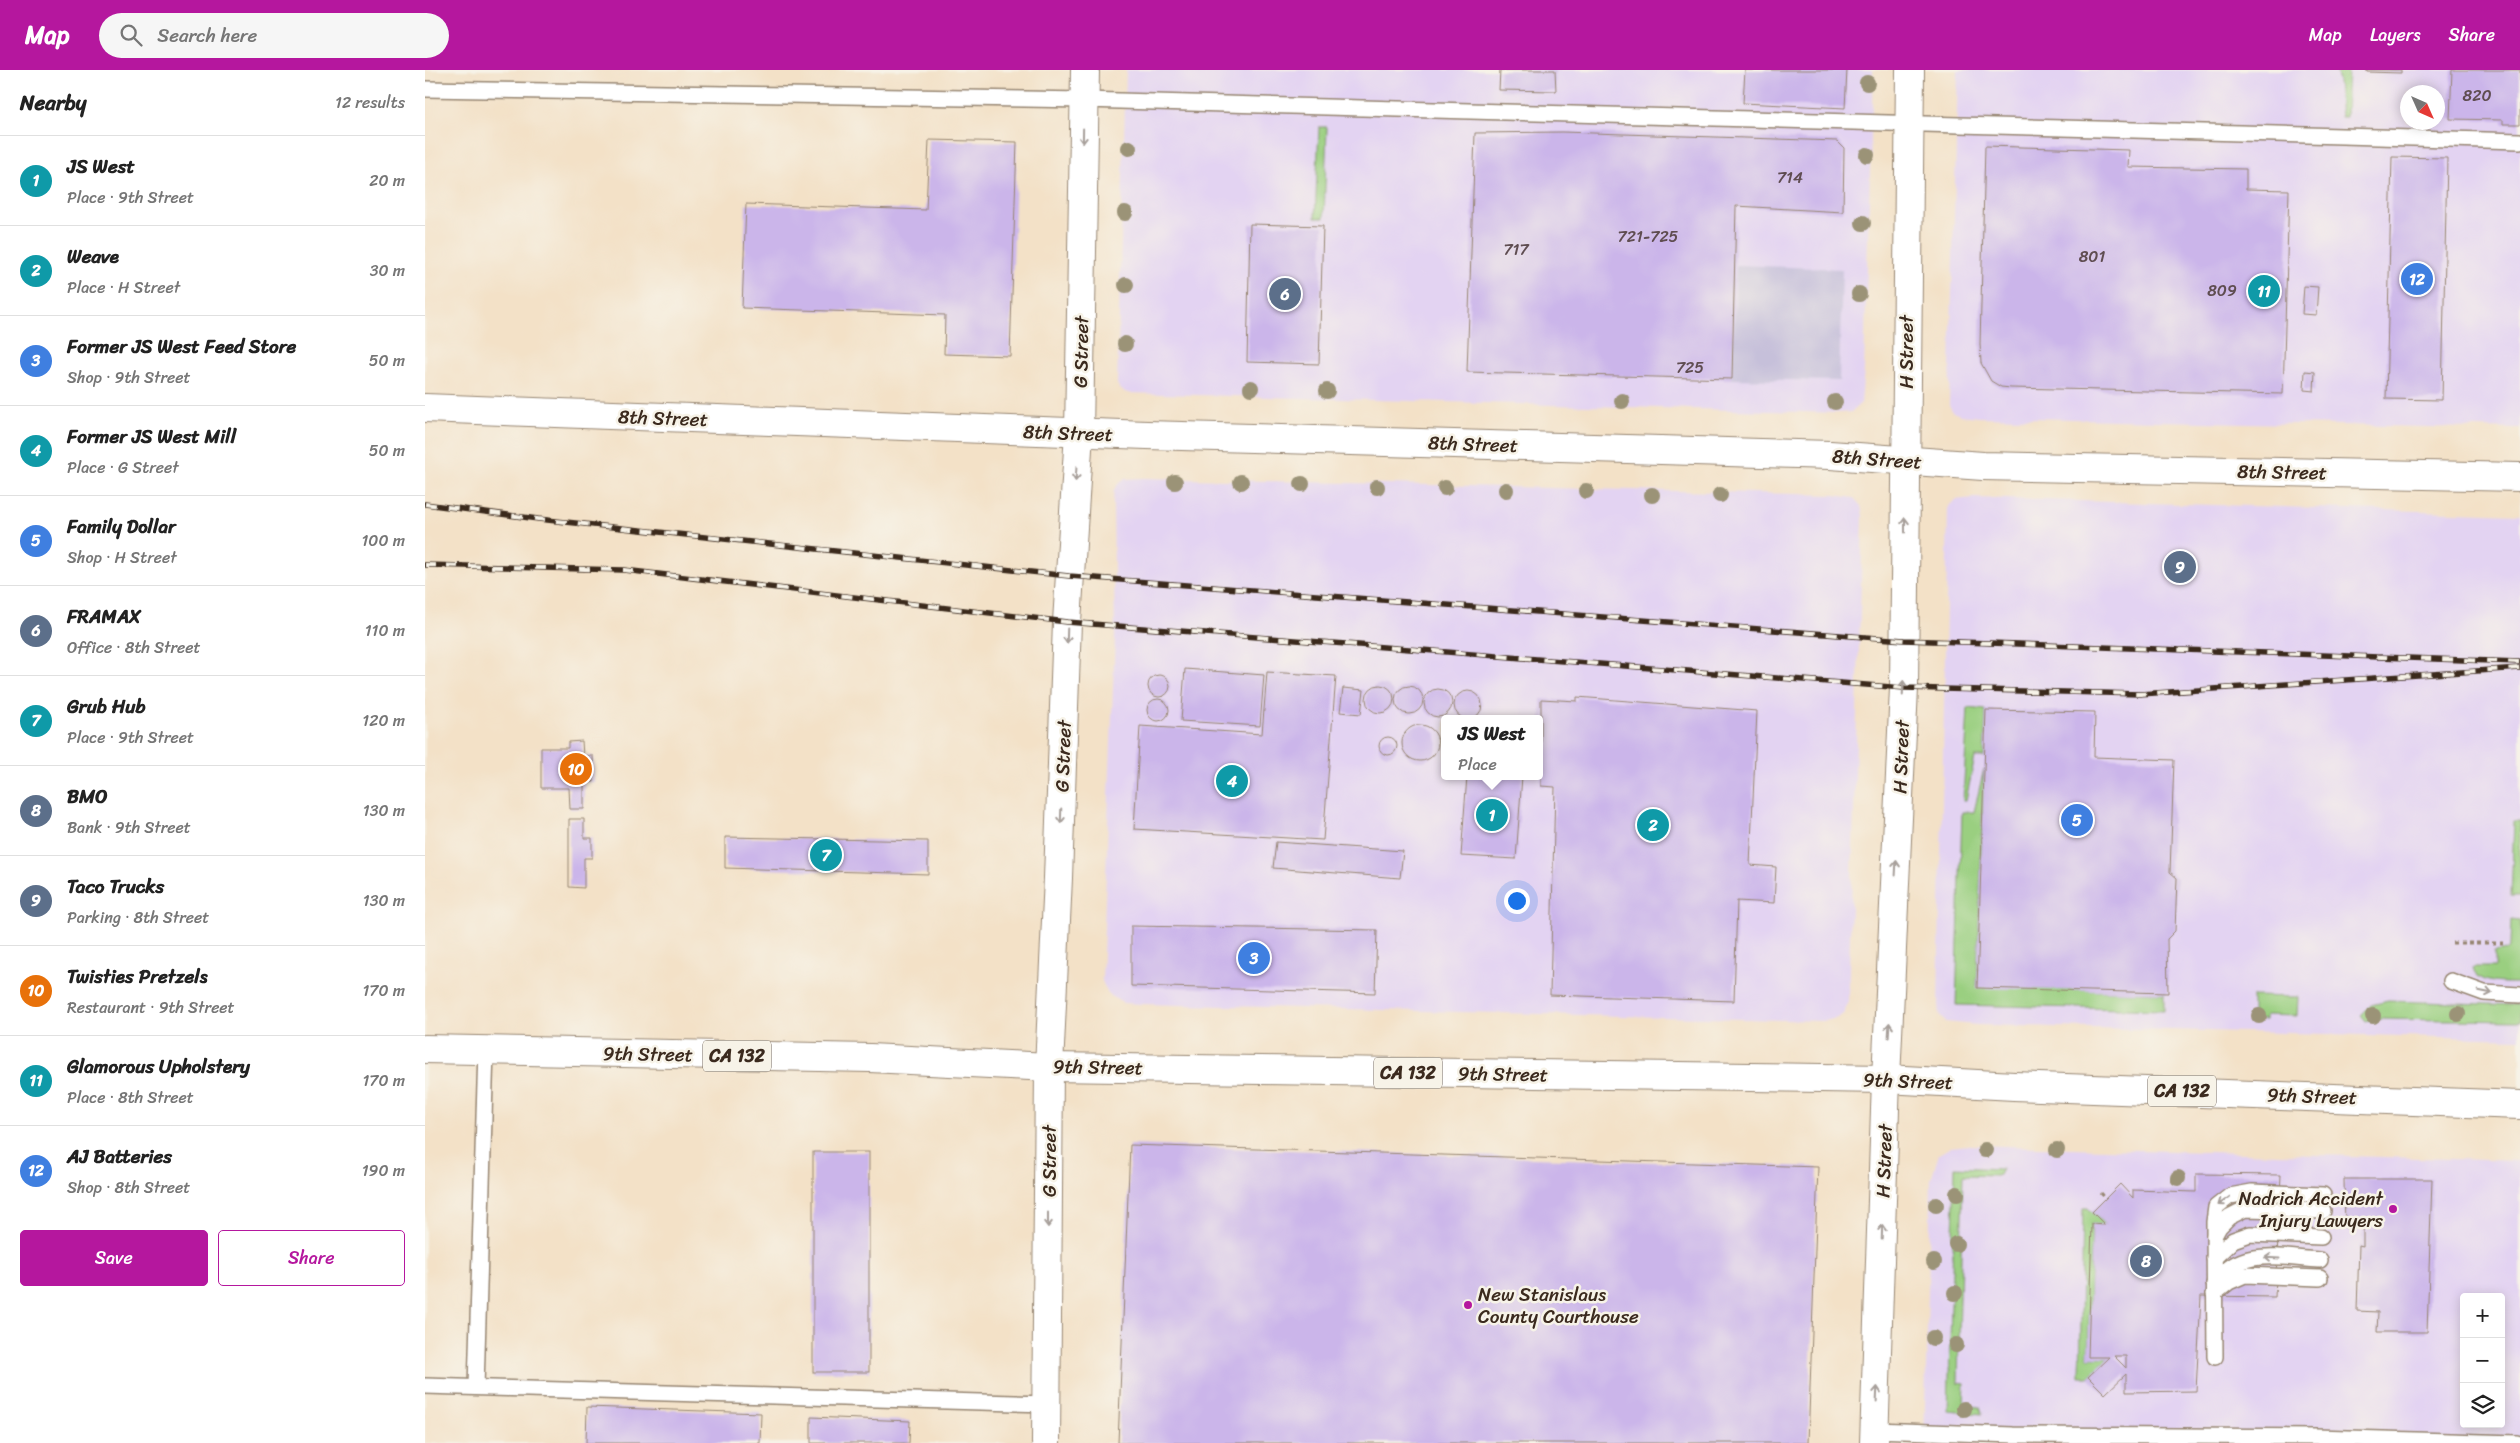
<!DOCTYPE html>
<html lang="en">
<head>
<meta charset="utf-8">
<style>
	body { margin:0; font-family:Sriracha,sans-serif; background:#f6f6f6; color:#222 }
	.controls { position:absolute; right:15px; bottom:15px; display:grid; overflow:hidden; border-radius:5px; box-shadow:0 2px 12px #0003 }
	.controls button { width:45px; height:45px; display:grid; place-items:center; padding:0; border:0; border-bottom:1px solid #e0e0e0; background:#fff; color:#222; font:25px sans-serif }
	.compass { position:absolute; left:1975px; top:15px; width:45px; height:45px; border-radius:50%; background:#fff; box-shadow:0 2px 12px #0003; rotate:135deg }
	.you { position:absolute; left:1091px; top:830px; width:18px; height:18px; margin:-12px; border:4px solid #fff; border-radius:50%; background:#1a73e8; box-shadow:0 0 0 8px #1a73e833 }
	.badge { display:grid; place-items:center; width:32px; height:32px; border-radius:50%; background:#b5179e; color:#fff; font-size:16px; font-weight:700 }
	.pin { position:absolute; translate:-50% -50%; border:2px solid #fff; box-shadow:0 1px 5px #0006 }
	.popup { position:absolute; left:1016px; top:645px; width:102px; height:65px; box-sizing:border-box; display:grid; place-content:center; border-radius:5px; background:#fff; filter:drop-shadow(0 1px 4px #0005); font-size:16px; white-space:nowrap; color:#767676 }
	.popup b { font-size:19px; color:#222 }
	.popup::after { content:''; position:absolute; left:50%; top:100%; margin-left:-10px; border:10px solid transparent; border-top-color:#fff }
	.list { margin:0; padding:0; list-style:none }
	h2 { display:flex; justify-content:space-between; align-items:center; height:65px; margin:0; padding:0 20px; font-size:21px }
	h2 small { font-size:16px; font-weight:400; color:#767676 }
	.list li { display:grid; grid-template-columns:32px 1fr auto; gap:15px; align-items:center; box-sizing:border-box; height:90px; padding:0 20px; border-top:1px solid #e0e0e0 }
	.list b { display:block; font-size:19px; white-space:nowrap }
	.list p { margin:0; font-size:16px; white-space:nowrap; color:#767676 }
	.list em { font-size:16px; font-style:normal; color:#767676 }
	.actions { display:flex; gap:10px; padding:15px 20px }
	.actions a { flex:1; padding:11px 0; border:1px solid #b5179e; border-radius:5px; text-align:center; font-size:18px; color:#b5179e }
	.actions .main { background:#b5179e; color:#fff }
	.icon { flex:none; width:28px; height:28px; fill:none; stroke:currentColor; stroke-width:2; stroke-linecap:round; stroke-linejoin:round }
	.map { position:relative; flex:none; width:2095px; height:1373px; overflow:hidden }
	header { display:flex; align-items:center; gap:30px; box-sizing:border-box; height:70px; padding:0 25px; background:#b5179e; color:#fff }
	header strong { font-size:24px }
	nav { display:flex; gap:28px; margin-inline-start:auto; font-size:18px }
	.search { width:350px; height:45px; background:#f6f6f6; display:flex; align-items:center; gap:12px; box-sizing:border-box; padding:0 18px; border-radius:28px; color:#767676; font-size:19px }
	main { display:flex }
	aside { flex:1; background:#fff }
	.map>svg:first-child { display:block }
</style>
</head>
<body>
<header>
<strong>Map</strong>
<div class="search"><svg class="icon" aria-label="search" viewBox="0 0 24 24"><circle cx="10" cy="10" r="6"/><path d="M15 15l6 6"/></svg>Search here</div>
<nav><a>Map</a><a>Layers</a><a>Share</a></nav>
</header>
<main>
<aside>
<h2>Nearby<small>12 results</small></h2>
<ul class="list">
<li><span class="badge" style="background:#0f9aa8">1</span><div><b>JS West</b><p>Place · 9th Street</p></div><em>20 m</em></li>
<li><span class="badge" style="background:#0f9aa8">2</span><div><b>Weave</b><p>Place · H Street</p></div><em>30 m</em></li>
<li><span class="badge" style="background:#3f7fe0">3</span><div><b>Former JS West Feed Store</b><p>Shop · 9th Street</p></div><em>50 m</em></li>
<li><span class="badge" style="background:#0f9aa8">4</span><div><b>Former JS West Mill</b><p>Place · G Street</p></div><em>50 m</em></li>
<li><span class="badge" style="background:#3f7fe0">5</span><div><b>Family Dollar</b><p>Shop · H Street</p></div><em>100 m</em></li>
<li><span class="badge" style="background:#5c6f8a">6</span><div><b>FRAMAX</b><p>Office · 8th Street</p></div><em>110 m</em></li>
<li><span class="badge" style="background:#0f9aa8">7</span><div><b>Grub Hub</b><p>Place · 9th Street</p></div><em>120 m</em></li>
<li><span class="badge" style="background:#5c6f8a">8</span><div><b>BMO</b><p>Bank · 9th Street</p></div><em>130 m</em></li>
<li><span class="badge" style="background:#5c6f8a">9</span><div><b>Taco Trucks</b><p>Parking · 8th Street</p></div><em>130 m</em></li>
<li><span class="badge" style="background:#e8710a">10</span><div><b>Twisties Pretzels</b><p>Restaurant · 9th Street</p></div><em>170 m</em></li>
<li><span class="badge" style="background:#0f9aa8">11</span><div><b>Glamorous Upholstery</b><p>Place · 8th Street</p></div><em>170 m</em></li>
<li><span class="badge" style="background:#3f7fe0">12</span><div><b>AJ Batteries</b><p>Shop · 8th Street</p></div><em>190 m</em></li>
</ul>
<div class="actions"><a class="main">Save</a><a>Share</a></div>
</aside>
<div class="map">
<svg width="2095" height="1373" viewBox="0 0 2095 1373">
	<rect width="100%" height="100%" fill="#f7f3e8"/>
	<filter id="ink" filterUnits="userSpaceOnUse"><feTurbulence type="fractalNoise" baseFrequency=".02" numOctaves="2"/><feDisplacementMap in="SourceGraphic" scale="10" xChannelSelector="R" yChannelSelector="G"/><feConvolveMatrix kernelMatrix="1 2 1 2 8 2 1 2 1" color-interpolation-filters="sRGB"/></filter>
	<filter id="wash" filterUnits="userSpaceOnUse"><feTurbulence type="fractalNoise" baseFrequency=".0096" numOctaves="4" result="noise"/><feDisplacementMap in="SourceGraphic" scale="20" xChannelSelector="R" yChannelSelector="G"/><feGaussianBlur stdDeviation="1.12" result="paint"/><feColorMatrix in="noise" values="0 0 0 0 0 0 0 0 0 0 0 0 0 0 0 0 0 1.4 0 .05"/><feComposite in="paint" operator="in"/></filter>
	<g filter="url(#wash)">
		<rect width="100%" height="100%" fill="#f3e1c7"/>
		<!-- built -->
		<g fill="#e3d3f2" fill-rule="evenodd">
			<polygon points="701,0 1448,0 1439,299 1436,333 1426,342 1413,343 702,323 695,319 692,314"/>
			<path d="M1533,0H2095V359L1554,347L1535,345L1528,342L1524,335ZM1982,22H2012V52H1982Z"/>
			<path d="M718,408L1409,425L1429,428L1436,436L1438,446L1423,934L1419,943L1413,948L1398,951L716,934L698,933L683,924L677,911L690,566L688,432L689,420L694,413L700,409ZM1020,649H1114V706H1020Z"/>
			<polygon points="1549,428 2095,444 2095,969 1552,955 1521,952 1514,945 1513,934 1523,437 1530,430"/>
			<path d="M1544,1075L2095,1091V1373H1499L1506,1109L1514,1084L1526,1077ZM2039,1227H2076V1354H2039Z"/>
		</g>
		<!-- industrial -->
		<polygon fill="#c6c0da" points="1311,195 1417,199 1414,311 1307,309"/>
		<!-- green -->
		<g fill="#9acf80" stroke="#6a7c4f">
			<polygon points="1912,0 1923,0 1921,47 1916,47"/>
			<polygon points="894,57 902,57 899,148 890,148"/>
			<polygon points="1543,638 1561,640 1559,687 1550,687 1541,730 1538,730"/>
			<polygon points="1559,699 1552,917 1739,923 1739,940 1531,935 1537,742 1549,742"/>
			<polygon points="2089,751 2095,751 2095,826 2086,826"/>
			<path d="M2086,850L2095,851V913C2082,913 2050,915 2048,897H2070V882L2082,880L2085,875Z"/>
			<polygon points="1827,926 1873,927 1872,946 1840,945 1840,950 1827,949"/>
			<polygon points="1963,931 2095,935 2095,951 1951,949 1941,951 1936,945 1946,935"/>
			<polygon points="1530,1097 1577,1099 1574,1105 1571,1106 1538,1105 1533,1312 1540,1313 1539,1335 1555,1337 1557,1344 1523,1341"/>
			<polygon points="1658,1138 1663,1138 1680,1155 1667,1154 1663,1287 1684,1287 1663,1307 1655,1307"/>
		</g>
		<g id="blocks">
			<!-- building -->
			<g fill="#cbb5ea" fill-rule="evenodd">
				<polygon points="1075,0 1130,0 1131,21 1074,20"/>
				<polygon points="1320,0 1422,0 1420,38 1318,33"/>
				<polygon points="1942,0 1976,0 1976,3 1942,2"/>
				<polygon points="2027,0 2095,0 2095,54 2078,54 2078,50 2025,49"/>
				<polygon points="1137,62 1412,71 1419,78 1418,142 1311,136 1307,309 1042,302 1050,63"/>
				<polygon points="504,70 592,72 585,286 519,284 520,245 317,238 321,134 501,140"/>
				<polygon points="1560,76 1704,80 1703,97 1821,99 1821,119 1864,120 1858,324 1586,318 1576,317 1566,311 1556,293 1555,274"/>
				<polygon points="1967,87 2022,88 2017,330 1961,329"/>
				<polygon points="825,154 898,156 894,294 822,292"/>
				<polygon points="1879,216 1893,217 1891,245 1877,244"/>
				<polygon points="1880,301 1890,302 1889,321 1879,320"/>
				<polygon points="760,599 839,605 835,656 756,651"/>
				<polygon points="842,602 911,606 898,770 709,759 715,656 837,664"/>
				<circle cx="734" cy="616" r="11"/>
				<circle cx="955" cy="629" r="14"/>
				<circle cx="984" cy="630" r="14"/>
				<polygon points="918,618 939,620 936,644 915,642"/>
				<circle cx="1013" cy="633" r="14"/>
				<circle cx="1043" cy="635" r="14"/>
				<polygon points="1152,627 1332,641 1325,795 1351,797 1349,833 1312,831 1309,931 1125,925 1130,717 1116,716 1116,629 1152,631"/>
				<circle cx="733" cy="640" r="11"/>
				<polygon points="1561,640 1670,642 1669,687 1749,690 1745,802 1752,808 1750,861 1742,869 1743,923 1552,918"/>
				<circle cx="995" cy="673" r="18"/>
				<circle cx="963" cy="676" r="9"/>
				<polygon points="157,671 158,686 168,686 169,712 159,712 159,739 145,739 144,718 116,718 116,678 143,678 143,672"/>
				<polygon points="1042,706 1097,706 1091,789 1036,786"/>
				<polygon points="144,749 159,749 159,768 167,768 167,788 159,788 159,818 144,817"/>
				<polygon points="300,767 503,771 503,804 300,798"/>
				<polygon points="851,772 978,781 975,808 848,798"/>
				<polygon points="706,856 952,860 950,923 706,916"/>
				<polygon points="705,1075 1393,1097 1383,1373 693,1373"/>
				<rect x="388" y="1082" width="56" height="220"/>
				<path d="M1771,1104L1856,1105L1850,1227L1776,1226L1771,1321L1701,1322V1304L1680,1324L1663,1307L1684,1287H1663L1667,1154L1680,1155L1667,1142L1695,1114L1708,1128V1120L1771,1122ZM1689,1286H1701V1298Z"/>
				<polygon points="1919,1109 2007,1109 2002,1262 1952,1262 1953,1242 1932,1241 1934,1175 1938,1176 1938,1157 1920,1158"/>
				<polygon points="162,1337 336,1343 335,1373 161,1373"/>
				<polygon points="386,1347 485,1351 484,1373 386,1373"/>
			</g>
		</g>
	</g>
	<g filter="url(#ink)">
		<use href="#blocks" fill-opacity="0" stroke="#978672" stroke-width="1"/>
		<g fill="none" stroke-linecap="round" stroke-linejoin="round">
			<defs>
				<g id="service">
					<polyline points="0,19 659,30 2095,71"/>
					<polyline points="2026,911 2059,923 2095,925"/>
					<polyline points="1789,1166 1794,1157 1804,1147 1820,1139 1898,1141"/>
					<polyline points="1789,1188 1808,1170 1825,1164 1896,1167"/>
					<path d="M1789,1214C1814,1176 1856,1188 1895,1190"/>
					<polyline points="1789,1224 1804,1212 1820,1205 1895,1208"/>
					<polyline points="1790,1287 1789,1152 1791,1137 1805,1126 1827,1122 1898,1125"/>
					<polyline points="0,1316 623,1334"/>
					<polyline points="51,1317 61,980"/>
					<polyline points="1450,1360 1588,1365 1890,1367 2092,1373"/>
				</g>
				<polyline id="minor" points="0,338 722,365 1405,385 1558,396 2095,407"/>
				<g id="secondary">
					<polyline points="621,1373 624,997 633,808 642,552 654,363 660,0"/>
					<polyline points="1449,1373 1461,1009 1479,618 1485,0"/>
				</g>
				<polyline id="primary" points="0,979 445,988 624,997 1461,1009 1589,1016 2095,1035"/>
			</defs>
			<!-- service casing -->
			<use href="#service" stroke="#978672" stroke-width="18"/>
			<!-- minor casing -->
			<use href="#minor" stroke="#978672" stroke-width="30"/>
			<!-- secondary casing -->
			<use href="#secondary" stroke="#978672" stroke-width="30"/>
			<!-- primary casing -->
			<use href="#primary" stroke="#978672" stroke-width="30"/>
			<!-- path -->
			<g stroke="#978672" stroke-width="3" stroke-dasharray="4 4" stroke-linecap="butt">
				<polyline points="2027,873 2078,873"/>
				<polyline points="1676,1123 1681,1129"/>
			</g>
			<!-- service -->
			<use href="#service" stroke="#fff" stroke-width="15"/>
			<!-- minor -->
			<use href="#minor" stroke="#fff" stroke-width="28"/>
			<!-- secondary -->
			<use href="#secondary" stroke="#fff" stroke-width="28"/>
			<!-- primary -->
			<use href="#primary" stroke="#fff" stroke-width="28"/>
			<defs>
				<g id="rail">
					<polyline points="0,434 113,449 644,506 1479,570 2095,592"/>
					<polyline points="0,495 199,500 642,552 1479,618 1715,624 2095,598"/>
				</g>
			</defs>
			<!-- rail casing -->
			<use href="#rail" stroke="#3b2a1e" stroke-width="5.5"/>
			<!-- rail -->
			<use href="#rail" stroke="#f7f3e8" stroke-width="4" stroke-dasharray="11" stroke-linecap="butt"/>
		</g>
		<!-- trees -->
		<g fill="#9b9377">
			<circle cx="1442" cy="13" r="8"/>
			<circle cx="704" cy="78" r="8"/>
			<circle cx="1442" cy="85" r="8"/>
			<circle cx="700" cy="143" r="8"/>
			<circle cx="1438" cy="153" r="8"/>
			<circle cx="701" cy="215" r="8"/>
			<circle cx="1434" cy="224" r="8"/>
			<circle cx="700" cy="274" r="8"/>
			<circle cx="826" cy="318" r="8"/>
			<circle cx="902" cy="321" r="8"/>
			<circle cx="1197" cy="331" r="8"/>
			<circle cx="1410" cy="332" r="8"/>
			<circle cx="750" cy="412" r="8"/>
			<circle cx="816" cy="412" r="8"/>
			<circle cx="877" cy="414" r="8"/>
			<circle cx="952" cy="417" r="8"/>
			<circle cx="1020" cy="418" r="8"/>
			<circle cx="1081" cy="420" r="8"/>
			<circle cx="1161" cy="421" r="8"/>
			<circle cx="1227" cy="425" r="8"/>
			<circle cx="1295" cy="425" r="8"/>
			<circle cx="2033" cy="944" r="8"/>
			<circle cx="1834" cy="946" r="8"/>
			<circle cx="1948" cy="946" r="8"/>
			<circle cx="1560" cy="1080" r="8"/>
			<circle cx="1632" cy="1080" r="8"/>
			<circle cx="1753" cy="1108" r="8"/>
			<circle cx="1532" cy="1124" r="8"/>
			<circle cx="1511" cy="1135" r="8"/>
			<circle cx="1531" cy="1174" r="8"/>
			<circle cx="1509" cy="1192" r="8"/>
			<circle cx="1530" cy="1223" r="8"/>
			<circle cx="1508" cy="1268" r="8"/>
			<circle cx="1531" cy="1275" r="8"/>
			<circle cx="1539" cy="1339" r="8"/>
		</g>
		<!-- one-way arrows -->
		<defs><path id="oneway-shaft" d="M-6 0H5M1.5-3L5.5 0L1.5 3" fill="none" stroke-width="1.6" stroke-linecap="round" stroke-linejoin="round" transform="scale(1.25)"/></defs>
		<g stroke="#a79f9a">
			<use href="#oneway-shaft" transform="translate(658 66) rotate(91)"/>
			<use href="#oneway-shaft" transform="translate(651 404) rotate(94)"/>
			<use href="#oneway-shaft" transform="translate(1480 455) rotate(-90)"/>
			<use href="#oneway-shaft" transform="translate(642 566) rotate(92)"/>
			<use href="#oneway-shaft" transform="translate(1478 618) rotate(-88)"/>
			<use href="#oneway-shaft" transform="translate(636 746) rotate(92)"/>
			<use href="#oneway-shaft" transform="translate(1471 798) rotate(-87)"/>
			<use href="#oneway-shaft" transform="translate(2060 922) rotate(11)"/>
			<use href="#oneway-shaft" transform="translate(1464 960) rotate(-87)"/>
			<use href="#oneway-shaft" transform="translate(1799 1131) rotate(144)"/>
			<use href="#oneway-shaft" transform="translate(623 1150) rotate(90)"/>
			<use href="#oneway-shaft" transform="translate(1457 1162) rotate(-88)"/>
			<use href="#oneway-shaft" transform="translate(1847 1188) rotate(-177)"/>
			<use href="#oneway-shaft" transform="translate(1452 1324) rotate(-87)"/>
		</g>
	</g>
	<!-- markers -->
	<g fill="#b5179e" stroke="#f7f3e8" stroke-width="2">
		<circle cx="1968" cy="1139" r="5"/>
		<circle cx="1043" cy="1235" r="5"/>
	</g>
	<g text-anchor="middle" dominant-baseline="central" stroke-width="5" stroke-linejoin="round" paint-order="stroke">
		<!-- number labels -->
		<g font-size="16" fill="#5f4d51">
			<text x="2052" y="25">820</text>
			<text x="1365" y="107">714</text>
			<text x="1223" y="166">721-725</text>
			<text x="1091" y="179">717</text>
			<text x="1667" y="186">801</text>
			<text x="1797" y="220">809</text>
			<text x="1265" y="297">725</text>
		</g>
		<!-- shield labels -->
		<g fill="#f7f3e8" stroke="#73665b" stroke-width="1">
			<rect x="278" y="970.5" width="68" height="31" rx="4"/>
			<rect x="949" y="987.5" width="68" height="31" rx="4"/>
			<rect x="1723" y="1005.5" width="68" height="31" rx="4"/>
		</g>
		<g font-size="18" font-weight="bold" fill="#3b2a1e">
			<text x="312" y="986">CA 132</text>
			<text x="983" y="1003">CA 132</text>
			<text x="1757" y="1021">CA 132</text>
		</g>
		<!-- street labels -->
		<g font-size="19" fill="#3b2a1e" stroke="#f7f3e8">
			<text transform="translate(656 282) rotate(-89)">G Street</text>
			<text transform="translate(1481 282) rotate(-90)">H Street</text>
			<text transform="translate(238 348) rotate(2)">8th Street</text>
			<text transform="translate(643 363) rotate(2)">8th Street</text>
			<text transform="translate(1048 374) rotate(2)">8th Street</text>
			<text transform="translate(1452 389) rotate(4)">8th Street</text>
			<text transform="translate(1857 402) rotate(1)">8th Street</text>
			<text transform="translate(638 686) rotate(-88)">G Street</text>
			<text transform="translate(1476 687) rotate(-88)">H Street</text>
			<text transform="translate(223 984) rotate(1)">9th Street</text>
			<text transform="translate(673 997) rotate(1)">9th Street</text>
			<text transform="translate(1078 1004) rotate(1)">9th Street</text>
			<text transform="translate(1483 1011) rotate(2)">9th Street</text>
			<text transform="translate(1887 1026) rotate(2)">9th Street</text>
			<text transform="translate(624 1091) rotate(-90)">G Street</text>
			<text transform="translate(1459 1091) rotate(-88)">H Street</text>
		</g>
		<!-- poi labels -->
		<g font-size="19" fill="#3b2a1e" stroke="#f7f3e8" text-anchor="end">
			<text x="1958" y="1128">Nadrich Accident<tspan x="1958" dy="22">Injury Lawyers</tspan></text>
			<text x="1053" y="1224" text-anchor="start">New Stanislaus<tspan x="1053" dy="22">County Courthouse</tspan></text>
		</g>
	</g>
</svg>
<div class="controls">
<button>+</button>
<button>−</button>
<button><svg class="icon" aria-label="layers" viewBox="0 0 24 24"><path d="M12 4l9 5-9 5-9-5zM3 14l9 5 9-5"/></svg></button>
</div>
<svg class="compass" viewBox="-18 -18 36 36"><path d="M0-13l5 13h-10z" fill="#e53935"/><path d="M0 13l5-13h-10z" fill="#767676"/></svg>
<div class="you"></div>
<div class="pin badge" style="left:1067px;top:745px;background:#0f9aa8">1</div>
<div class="popup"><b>JS West</b>Place</div>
<div class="pin badge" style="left:1228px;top:755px;background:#0f9aa8">2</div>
<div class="pin badge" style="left:829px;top:888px;background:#3f7fe0">3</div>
<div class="pin badge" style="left:807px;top:711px;background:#0f9aa8">4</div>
<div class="pin badge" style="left:1652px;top:750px;background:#3f7fe0">5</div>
<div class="pin badge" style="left:860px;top:224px;background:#5c6f8a">6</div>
<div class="pin badge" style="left:401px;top:785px;background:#0f9aa8">7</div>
<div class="pin badge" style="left:1721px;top:1191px;background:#5c6f8a">8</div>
<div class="pin badge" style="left:1755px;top:497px;background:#5c6f8a">9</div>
<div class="pin badge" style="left:151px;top:699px;background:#e8710a">10</div>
<div class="pin badge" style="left:1839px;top:221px;background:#0f9aa8">11</div>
<div class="pin badge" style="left:1992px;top:209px;background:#3f7fe0">12</div>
</div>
</main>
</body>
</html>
